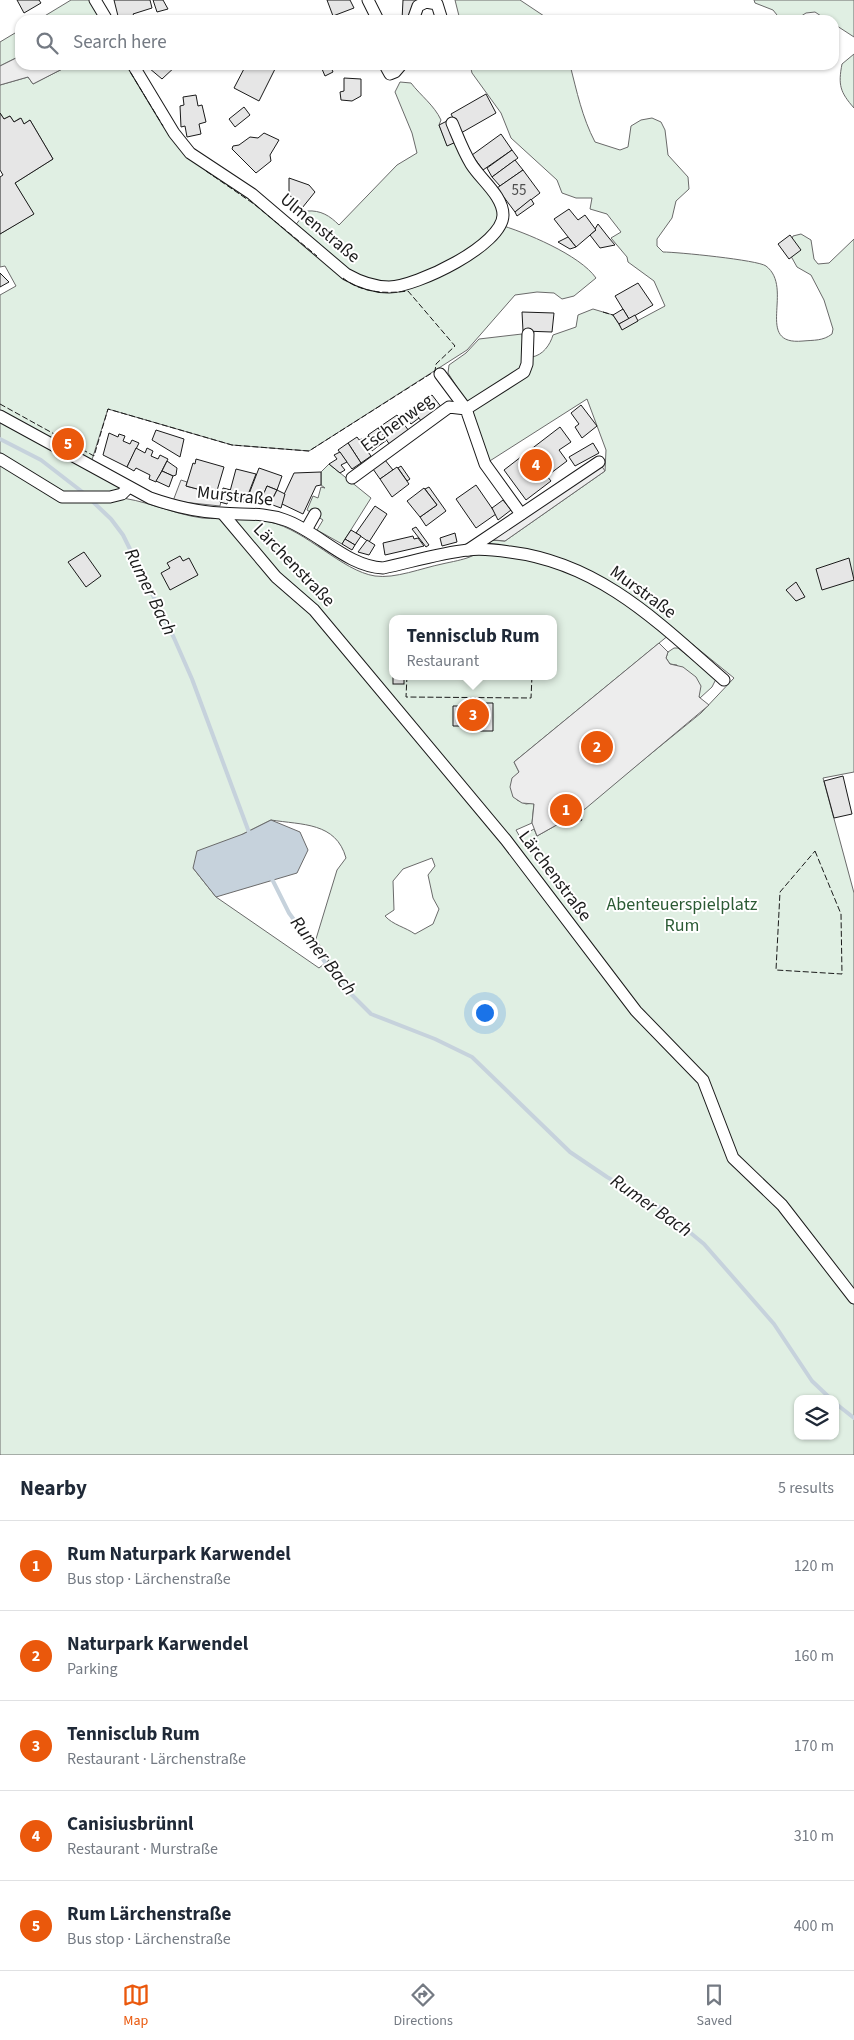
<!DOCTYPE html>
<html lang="en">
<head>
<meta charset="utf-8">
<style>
	body { margin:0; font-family:"Source Sans 3",sans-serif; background:#f6f6f7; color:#1f2937 }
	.controls { position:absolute; right:15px; bottom:15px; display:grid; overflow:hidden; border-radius:10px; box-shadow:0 1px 4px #0004 }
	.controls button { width:45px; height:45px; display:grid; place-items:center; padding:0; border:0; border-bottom:1px solid #e0e1e3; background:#fff; color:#1f2937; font:25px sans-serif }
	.you { position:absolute; left:484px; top:1012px; width:18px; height:18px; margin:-12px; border:4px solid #fff; border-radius:50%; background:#1a73e8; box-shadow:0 0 0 8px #1a73e833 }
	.badge { display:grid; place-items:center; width:32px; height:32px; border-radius:50%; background:#ea580c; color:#fff; font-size:16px; font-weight:700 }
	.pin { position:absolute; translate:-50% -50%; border:2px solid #fff; box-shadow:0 1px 5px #0006 }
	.popup { position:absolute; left:389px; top:615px; width:168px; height:65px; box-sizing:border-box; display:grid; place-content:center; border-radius:10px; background:#fff; filter:drop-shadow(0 1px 4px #0005); font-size:16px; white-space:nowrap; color:#747a83 }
	.popup b { font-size:19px; color:#1f2937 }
	.popup::after { content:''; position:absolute; left:50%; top:100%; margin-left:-10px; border:10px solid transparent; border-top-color:#fff }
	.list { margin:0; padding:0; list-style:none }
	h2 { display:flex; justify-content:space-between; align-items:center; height:65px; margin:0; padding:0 20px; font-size:21px }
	h2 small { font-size:16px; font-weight:400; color:#747a83 }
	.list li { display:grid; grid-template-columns:32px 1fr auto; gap:15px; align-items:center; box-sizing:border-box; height:90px; padding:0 20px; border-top:1px solid #e0e1e3 }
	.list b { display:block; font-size:19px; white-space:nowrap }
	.list p { margin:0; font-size:16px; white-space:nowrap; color:#747a83 }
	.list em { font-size:16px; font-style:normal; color:#747a83 }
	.icon { flex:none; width:28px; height:28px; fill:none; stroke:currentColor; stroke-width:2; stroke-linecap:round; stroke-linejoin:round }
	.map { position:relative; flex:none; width:854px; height:1455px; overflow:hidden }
	.search { position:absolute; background:#fff; box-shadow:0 1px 4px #0004; left:15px; right:15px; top:15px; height:55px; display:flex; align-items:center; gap:12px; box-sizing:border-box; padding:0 18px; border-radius:15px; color:#747a83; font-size:19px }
	.sheet { height:515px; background:#fff }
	nav { display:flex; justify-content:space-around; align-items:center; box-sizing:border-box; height:70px; border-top:1px solid #e0e1e3; background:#fff; font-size:14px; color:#747a83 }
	nav a { display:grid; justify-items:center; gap:2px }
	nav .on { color:#ea580c }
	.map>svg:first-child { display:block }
</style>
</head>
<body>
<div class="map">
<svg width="854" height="1455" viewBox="0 0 854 1455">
	<rect width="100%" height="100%" fill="#fff"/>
	<!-- green -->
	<g fill="#e0efe3" stroke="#6a6a6a" fill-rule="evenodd">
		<polygon points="71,0 95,0 107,20 38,20"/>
		<polygon points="455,0 520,0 550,20 460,20"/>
		<polygon points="754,0 854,0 854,37 834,24 834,20 827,20 815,12 806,13 795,20 781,20 773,10 755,3"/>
		<polygon points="20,30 20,56 0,66 0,42"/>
		<path d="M854,54V108C840,92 838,85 842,64Z"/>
		<path d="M70,65H133L174,133L293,228L307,211C321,210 330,216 339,225L397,165L417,153L412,133L395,92L400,82L411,83C421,96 434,105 441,120L439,125L447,145L456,142L495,202L499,213L497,224C525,232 580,255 596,278L574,296L562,299L554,293L537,292L515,295L467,350L309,451L232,445L108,409L90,466L128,488L113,497C144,499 172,514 202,518C225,520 248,516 270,522C306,530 342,571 375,576C395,579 422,568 442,564C464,559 479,558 489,540L505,541L605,471L606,450L587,399L485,464L464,398L448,373L449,365L466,353L479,339L522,334L524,352L532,357C543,355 550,345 553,335L576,327L578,315L593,309L613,315L622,329L665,306L654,281L628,262L627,257L611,238L621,232L607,214L590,209L592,198H576L562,193L557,180L511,138L501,113L472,73L470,65H570C577,92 582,117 595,142L620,150L628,147L631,126L641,120L652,118L661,122L665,130L668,155L688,177L689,189L676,201L672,218L657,239V246L663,252C677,252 758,260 766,266C795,288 753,346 803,341C814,340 823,341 832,334L833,329L824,300L811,275L797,267L787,249L793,236L801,234L811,240L814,259L818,264L829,263L854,239V772L823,778L854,893V1455H0V295L16,286L5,266L0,267V234L33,214L15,183L53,159L30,120L24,124L20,118L14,122L10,116L4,119L0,113V85L28,77L33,84ZM393,619H553V676H393ZM675,630L734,678L701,713L578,813L581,820L573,824L569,818L537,836L534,829L520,837L516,830L532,823L534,803L526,804L517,800L513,778L519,772L514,762ZM271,820C302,825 336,822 346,858L337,870L316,939L329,960L319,968L216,897L193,868L243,834ZM432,858L435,866L428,875L433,898L439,909L433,924L415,934C405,927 393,925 385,916L394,910L393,881L403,869ZM798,1399H835V1436H798Z"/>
		<polygon points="329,464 371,498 342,544 317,530 323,520 307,510 313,496 318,498 321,487 325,488 321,485 321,472"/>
		<polygon points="674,648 678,648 716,679 712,687 700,698 677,665 670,664 666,658 668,652"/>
	</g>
	<!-- parking -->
	<g fill="#ededed" stroke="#6a6a6a">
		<polygon points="20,56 20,65 70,65 33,84 28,77 0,85 0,66"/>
		<polygon points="599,462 605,471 505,541 483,539"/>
		<polygon points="181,480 187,482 186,486 222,496 220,506 173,501"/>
		<polygon points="659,643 668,652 666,658 670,664 683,667 696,677 701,686 699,697 709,705 585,809 537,836 532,823 534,804 522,803 513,797 510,787 512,778 519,772 514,762"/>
	</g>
	<!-- water -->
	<polygon fill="#c6d2dc" stroke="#6a6a6a" points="271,820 300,832 308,850 297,873 216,897 193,868 197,851 243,834"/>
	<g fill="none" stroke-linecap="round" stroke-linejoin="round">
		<!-- stream -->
		<g stroke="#c6d2dc" stroke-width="4">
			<polyline points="0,439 41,460 85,494"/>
			<polyline points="90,499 111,519 123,535 174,638 192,679 250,835"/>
			<polyline points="271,877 289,913 319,954 341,984 371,1014 435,1039 472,1057 570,1152 607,1177 659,1207 704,1244 774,1324 812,1381 831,1399"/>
			<polyline points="835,1403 854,1418"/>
		</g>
	</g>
	<!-- building -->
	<g fill="#e6e6e6" stroke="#1a1a1a">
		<polygon points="17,0 39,0 41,3 24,13"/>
		<polygon points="114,0 150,0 152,8 133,14 135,18 119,20"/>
		<polygon points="153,0 163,0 168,9 157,12"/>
		<polygon points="327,0 350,0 354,8 333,16"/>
		<polygon points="403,0 428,0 414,2 410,20 402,20"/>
		<polygon points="151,65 177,65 162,79 149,68"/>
		<polygon points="246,65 269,65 275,69 259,101 234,88"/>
		<polygon points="330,65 333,72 325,76 322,69"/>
		<polygon points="344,78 361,79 361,96 352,101 341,100 340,92 344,91"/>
		<polygon points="486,94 496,113 461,133 451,114"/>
		<polygon points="196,95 198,106 202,105 206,122 199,124 201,134 187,137 185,126 181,127 180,106 184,105 183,97"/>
		<polygon points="244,107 250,115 235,127 229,119"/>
		<polygon points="0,113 4,119 10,116 14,122 21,118 24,124 30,120 53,159 15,183 34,214 0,234 0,177 3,175 0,170"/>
		<polygon points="447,121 456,142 447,146 439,125"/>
		<polygon points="264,133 279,140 270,155 271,161 256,173 232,149 233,146 239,145 250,137 258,138"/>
		<polygon points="501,134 512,150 483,170 472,155"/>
		<polygon points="512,150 518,158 492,177 487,168"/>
		<polygon points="515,160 523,170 500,186 492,177"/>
		<polygon points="523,170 540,193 515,212 497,188"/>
		<polygon points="289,178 309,185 315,192 298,213 287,204 293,198 289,195"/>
		<polygon points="531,199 534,204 517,216 515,212"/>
		<polygon points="569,209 578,220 585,215 596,230 576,247 554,219"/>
		<polygon points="598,224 609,238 615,245 600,248 590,235 596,230 595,229"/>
		<polygon points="790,235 801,250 789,259 778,244"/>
		<polygon points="568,237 576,247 570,249 558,242"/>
		<polygon points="0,273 9,282 0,287"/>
		<polygon points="638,283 653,305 629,319 615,296"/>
		<polygon points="623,309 629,319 619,324 613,315"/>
		<polygon points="522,312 554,313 552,332 523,331"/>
		<polygon points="635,315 638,321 622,330 619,324"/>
		<polygon points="432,395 442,408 423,423 412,410"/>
		<polygon points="581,405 597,426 582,438 575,427 579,424 571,413"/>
		<polygon points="411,408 419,418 411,424 403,414"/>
		<polygon points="397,415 409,431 390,445 378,428"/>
		<polygon points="560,427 571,442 559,450 567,461 547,476 551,481 526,500 504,470"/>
		<polygon points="378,428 387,440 377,447 368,435"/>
		<polygon points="156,430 184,439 180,457 152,440"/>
		<polygon points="109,433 118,437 119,434 125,436 123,441 130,444 132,440 139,443 127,467 103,455"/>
		<polygon points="369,436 377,447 372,451 369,446 365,448 359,440"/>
		<polygon points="357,437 371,456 361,463 348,443"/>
		<polygon points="348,443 361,463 352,469 338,450"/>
		<polygon points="593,443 599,453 575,466 569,457"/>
		<polygon points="136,448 145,453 147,448 153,451 151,456 158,459 160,455 168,459 156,482 149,479 150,475 136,468 134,471 127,467"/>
		<polygon points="340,452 347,462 341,465 345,470 340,473 329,464 337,459 334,455"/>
		<polygon points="196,459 224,467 216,494 186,486 193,463 195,464"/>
		<polygon points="385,460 393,470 380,479 373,469"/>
		<polygon points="167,461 177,468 176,475 173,476 162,471"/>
		<polygon points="401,466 410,479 407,481 398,468"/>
		<polygon points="397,467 409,484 392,497 380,479"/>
		<polygon points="259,468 282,476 277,490 267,486 262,499 249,494"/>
		<polygon points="236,469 256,474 246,500 229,495"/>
		<polygon points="162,471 173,476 169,487 156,481"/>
		<polygon points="321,472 321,485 316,486 303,514 280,503 294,473"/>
		<polygon points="476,485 496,514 476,528 456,499"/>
		<polygon points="267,486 277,490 270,504 261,500"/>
		<polygon points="429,487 446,511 426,526 420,517 437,505 425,489"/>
		<polygon points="223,488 231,490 227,504 220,502"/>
		<polygon points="424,488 437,505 420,517 407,501"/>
		<polygon points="277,490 285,494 281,508 270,504"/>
		<polygon points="229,495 246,500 245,502 228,501"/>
		<polygon points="503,500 511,510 498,520 492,508"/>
		<polygon points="375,506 387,514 369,542 356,533"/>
		<polygon points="416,527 429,545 426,547 412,529"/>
		<polygon points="351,530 361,536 355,545 345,539"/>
		<polygon points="455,533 457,542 442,546 440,538"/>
		<polygon points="413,536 414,539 418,538 424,546 385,555 383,543"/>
		<polygon points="345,539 355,545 352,550 342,544"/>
		<polygon points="367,540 375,545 369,555 358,552"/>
		<polygon points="84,552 101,576 86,587 68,562"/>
		<polygon points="180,556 183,561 189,558 198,575 170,590 161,573 170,568 167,563"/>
		<polygon points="849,558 854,580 822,590 816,569"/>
		<polygon points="796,582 805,597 796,601 786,590"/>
		<rect x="393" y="676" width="11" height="8"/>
		<polygon points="478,703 493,703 493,731 477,731 477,726 453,726 453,706 478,706"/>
		<polygon points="843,776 852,814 834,818 824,781"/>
		<polygon points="578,813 582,820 573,824 569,818"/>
	</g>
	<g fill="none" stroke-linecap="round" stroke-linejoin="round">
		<defs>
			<g id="minor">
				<polyline points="95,0 107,20"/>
				<polyline points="368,0 378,20"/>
				<polyline points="413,20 418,6 426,2 437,4 442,20"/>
				<path d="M133,65L174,133L190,153L252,194L346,274C360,282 373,287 389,287C416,287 503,245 503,215C503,196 481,180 471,164C463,151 458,137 452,123"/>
				<polyline points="385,65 390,74 395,72 401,65"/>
				<polyline points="440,374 466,409 524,372 527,364 528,334"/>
				<path d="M0,416L150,498C173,506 196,512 221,513C243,515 263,512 285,520C319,532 346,566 383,568C411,562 440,553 468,550C482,548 496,550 510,552C600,563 659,623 724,680"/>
				<polyline points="0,459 62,497 110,497 122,494 128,488"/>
				<polyline points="352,478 449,407 466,409 485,464 521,514"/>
				<polyline points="223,514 276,577 314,610 506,840 636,1011 703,1080 733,1158 782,1205 854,1298"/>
				<polyline points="306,530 315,514"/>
				<polyline points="468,550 599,462"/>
			</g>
		</defs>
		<!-- minor casing -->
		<use href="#minor" stroke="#1a1a1a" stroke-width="13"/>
		<!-- minor -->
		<use href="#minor" stroke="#fff" stroke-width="11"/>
		<!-- fence -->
		<g stroke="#1a1a1a" stroke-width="1" stroke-dasharray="6 2.5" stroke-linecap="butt">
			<polyline points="126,65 163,126"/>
			<polyline points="206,171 254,204 317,256"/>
			<polyline points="603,312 613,315"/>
			<path d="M0,404L94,456L108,409L232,445L309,451L435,371L436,364L455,346L408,291C386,294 361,293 343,278"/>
			<polyline points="407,676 406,697 531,698 532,676"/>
			<polygon points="815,851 841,914 842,974 776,970 780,892"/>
		</g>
	</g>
	<g text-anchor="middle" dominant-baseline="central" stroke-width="4" stroke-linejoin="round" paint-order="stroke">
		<!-- number labels -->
		<g font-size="15" fill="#4d4d4d">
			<text x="519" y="190">55</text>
		</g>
		<!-- street labels -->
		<g font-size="18" fill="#1a1a1a" stroke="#fff">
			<text transform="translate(320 228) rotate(40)">Ulmenstraße</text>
			<text transform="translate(397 423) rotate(-36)">Eschenweg</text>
			<text transform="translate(235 496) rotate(6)">Murstraße</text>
			<text transform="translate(294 565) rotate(46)">Lärchenstraße</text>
			<text transform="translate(643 592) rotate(36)">Murstraße</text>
			<text transform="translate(555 876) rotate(53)">Lärchenstraße</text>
		</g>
		<!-- park labels -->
		<g font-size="18" fill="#2b5a34" stroke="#fff">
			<text x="682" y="904">Abenteuerspielplatz<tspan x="682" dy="21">Rum</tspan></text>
		</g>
		<!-- water labels -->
		<g font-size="19" font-style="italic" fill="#1a1a1a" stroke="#fff">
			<text transform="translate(150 592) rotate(64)">Rumer Bach</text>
			<text transform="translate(323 956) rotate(52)">Rumer Bach</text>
			<text transform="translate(651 1206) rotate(35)">Rumer Bach</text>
		</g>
	</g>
</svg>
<div class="controls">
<button><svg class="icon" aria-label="layers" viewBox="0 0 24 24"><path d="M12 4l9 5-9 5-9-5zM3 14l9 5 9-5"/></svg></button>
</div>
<div class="you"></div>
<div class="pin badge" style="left:566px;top:810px">1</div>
<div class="pin badge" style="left:597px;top:747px">2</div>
<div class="pin badge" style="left:473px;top:715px">3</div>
<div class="popup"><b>Tennisclub Rum</b>Restaurant</div>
<div class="pin badge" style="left:536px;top:465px">4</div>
<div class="pin badge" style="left:68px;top:444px">5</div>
<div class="search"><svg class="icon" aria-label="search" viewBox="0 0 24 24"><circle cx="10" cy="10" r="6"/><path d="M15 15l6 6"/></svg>Search here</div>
</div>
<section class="sheet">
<h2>Nearby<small>5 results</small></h2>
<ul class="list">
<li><span class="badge">1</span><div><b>Rum Naturpark Karwendel</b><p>Bus stop · Lärchenstraße</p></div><em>120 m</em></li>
<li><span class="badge">2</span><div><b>Naturpark Karwendel</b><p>Parking</p></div><em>160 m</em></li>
<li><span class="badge">3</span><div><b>Tennisclub Rum</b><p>Restaurant · Lärchenstraße</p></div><em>170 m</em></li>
<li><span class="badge">4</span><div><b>Canisiusbrünnl</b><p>Restaurant · Murstraße</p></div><em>310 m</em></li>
<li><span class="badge">5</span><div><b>Rum Lärchenstraße</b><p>Bus stop · Lärchenstraße</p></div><em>400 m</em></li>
</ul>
</section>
<nav>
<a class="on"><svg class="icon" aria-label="map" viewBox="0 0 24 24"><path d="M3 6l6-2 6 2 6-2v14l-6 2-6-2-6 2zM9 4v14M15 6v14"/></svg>Map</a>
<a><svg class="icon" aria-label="directions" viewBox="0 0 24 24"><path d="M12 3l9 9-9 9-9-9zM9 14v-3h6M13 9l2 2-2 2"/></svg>Directions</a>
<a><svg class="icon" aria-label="saved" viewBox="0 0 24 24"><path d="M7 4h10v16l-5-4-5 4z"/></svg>Saved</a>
</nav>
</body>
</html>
